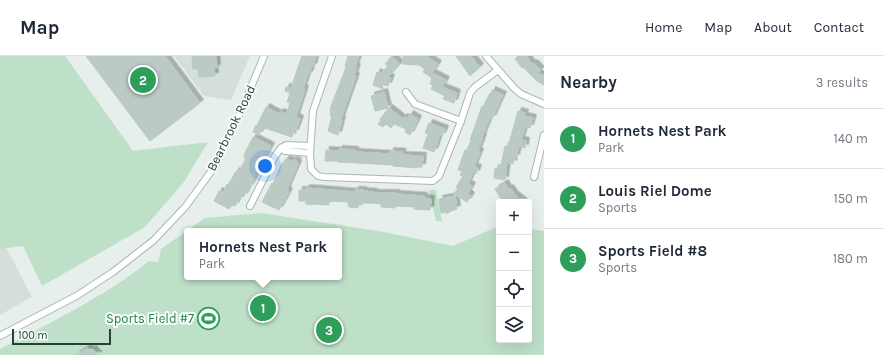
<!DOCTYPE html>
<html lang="en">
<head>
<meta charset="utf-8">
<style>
	body { margin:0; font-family:Karla,sans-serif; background:#f6f6f7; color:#1f2937 }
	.controls { position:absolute; right:12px; bottom:12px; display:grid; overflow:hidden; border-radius:4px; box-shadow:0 4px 16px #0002 }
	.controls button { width:36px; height:36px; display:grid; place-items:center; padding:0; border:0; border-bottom:1px solid #e0e1e3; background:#fff; color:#1f2937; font:20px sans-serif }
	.scale { position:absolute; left:12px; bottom:10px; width:99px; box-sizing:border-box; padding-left:4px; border:2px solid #24423a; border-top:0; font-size:11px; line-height:14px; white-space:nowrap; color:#24423a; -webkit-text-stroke:3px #f7fbf9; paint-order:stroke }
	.you { position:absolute; left:265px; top:110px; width:14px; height:14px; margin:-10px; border:3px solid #fff; border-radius:50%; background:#1a73e8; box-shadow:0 0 0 6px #1a73e833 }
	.badge { display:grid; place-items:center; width:26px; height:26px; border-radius:50%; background:#7f5249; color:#fff; font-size:13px; font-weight:700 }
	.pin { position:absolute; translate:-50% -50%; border:2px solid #fff; box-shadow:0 1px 4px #0006 }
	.popup { position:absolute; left:184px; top:172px; width:158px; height:52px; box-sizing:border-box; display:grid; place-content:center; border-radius:4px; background:#fff; filter:drop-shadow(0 1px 3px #0005); font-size:13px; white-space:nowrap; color:#747a83 }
	.popup b { font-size:15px; color:#1f2937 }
	.popup::after { content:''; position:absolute; left:50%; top:100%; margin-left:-8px; border:8px solid transparent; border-top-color:#fff }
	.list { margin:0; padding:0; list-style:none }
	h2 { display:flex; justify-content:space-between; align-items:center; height:52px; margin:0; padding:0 16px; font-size:17px }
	h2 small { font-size:13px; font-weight:400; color:#747a83 }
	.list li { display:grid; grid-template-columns:26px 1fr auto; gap:12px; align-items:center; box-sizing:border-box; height:60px; padding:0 16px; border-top:1px solid #e0e1e3 }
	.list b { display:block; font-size:15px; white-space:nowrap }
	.list p { margin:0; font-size:13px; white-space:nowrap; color:#747a83 }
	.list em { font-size:13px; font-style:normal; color:#747a83 }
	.icon { flex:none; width:22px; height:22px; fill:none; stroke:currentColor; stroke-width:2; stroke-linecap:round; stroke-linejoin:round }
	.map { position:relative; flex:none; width:544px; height:299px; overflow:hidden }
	header { display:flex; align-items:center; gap:24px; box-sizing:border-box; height:56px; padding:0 20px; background:#fff; border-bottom:1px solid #e0e1e3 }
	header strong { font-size:19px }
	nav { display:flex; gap:22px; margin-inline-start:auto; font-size:14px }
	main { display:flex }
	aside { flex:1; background:#fff }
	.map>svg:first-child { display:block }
</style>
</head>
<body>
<header>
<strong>Map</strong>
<nav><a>Home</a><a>Map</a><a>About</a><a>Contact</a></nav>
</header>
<main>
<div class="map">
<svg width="544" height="299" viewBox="0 0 544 299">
	<defs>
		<filter id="shadow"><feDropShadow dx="3.5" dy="-3.5" stdDeviation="0" flood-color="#0004"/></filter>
	</defs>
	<rect width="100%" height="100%" fill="#e6efeb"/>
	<!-- built -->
	<g fill="#d4dfda">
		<polygon points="174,0 250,0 231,44 204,40"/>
		<polygon points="0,185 1,185 9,197 32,241 0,259"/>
	</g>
	<!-- green -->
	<g fill="#bfe0c8" fill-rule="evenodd">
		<polygon points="0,0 65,0 133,95 208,86 184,126 145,171 42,230 23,190 0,193"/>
		<polygon points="429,134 436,134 442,165 436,165"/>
		<path d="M261,157L384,176L453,190L499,170V284H529V173L544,175V299H0V293C51,266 104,241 149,205L158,206L161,193L205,162ZM187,175H339V221H187Z"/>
	</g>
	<!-- building -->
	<g fill="#bbcac4" stroke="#b8c9c2" filter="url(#shadow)">
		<polygon points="86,0 165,0 200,47 150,85"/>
		<polygon points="192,0 216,0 217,12 214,12 215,20 199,21 198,13 193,13"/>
		<polygon points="302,0 316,0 313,11 312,10 309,19 308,18 303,32 305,33 296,61 300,63 295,77 293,76 292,81 265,72 264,74 262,73 259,79 253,76 256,69 257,70 266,51 279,58 280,56 287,58 290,47 287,46 290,37 285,35 286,31 291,32"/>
		<polygon points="348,0 359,0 355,11 357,11 354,20 356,20 353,29 341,63 342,64 338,79 328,75 332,60 330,59 331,57 330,56 331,53 330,53 345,14 346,10 345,10"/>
		<polygon points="392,0 400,8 388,21 391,22 388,30 382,28 383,33 373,29 377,16 381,18 388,10 385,8"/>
		<polygon points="403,0 426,0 438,8 432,17 446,24 442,31 457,37 454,47 443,43 445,40 431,33 433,29 430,28 432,22 423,16 425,13 419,9 403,8"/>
		<polygon points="456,0 471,0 480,11 470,20"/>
		<polygon points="518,0 526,0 532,8 534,7 541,14 537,17 544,20 544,29 537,25 523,11 522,12 515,3"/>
		<polygon points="492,34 503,39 492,63 490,62 482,81 483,81 478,95 480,96 474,111 478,112 476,118 473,116 468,128 472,130 468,137 471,140 467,146 454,138 458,132 456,131 463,120 460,119 462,115 458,114 465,94 467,95 471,84 470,84 482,50 483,51 490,37 491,38"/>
		<polygon points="384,36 388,52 375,55 371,40"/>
		<polygon points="389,52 403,63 404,61 408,62 410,58 418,63 410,79 405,76 406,73 394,68 391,72 386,68 383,71 378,68 381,64 380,63"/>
		<polygon points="518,55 525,57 524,60 533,62 530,72 525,71 521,84 526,85 525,92 519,90 516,102 514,101 513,108 507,106 505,124 494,122 495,112 499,113 499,110 501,110 505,90 508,91"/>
		<polygon points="429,67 445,73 442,80 440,79 439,82 434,96 423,92 428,78 425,77"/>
		<polygon points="253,81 271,90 250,131 249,131 244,140 243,141 242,140 240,143 239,142 235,150 232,149 229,153 214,145 219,135 223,137 227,128 228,129 230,126 236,115 239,116 246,102 244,101 245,97"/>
		<polygon points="339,93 355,94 355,96 390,98 390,95 403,96 401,99 423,100 422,111 417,111 417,112 393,110 393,109 338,106 338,105 325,105 326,94 339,95"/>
		<polygon points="286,103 291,105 295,104 297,105 298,108 287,133 288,133 287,135 289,136 279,154 262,146 272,127 273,128 282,107 283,107"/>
		<polygon points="505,127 508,133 510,132 515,139 524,146 503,146 495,133"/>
		<polygon points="306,132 355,136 355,134 363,134 363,135 374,136 374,137 396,137 396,138 424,140 424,142 431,143 430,154 414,153 415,151 395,150 395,152 381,151 381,148 373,147 362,147 362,149 358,149 358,152 349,151 348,146 329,145 329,149 311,148 311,149 306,148 306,145 299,145 299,134 306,134"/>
		<polygon points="455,140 457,153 451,155 447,158 447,156 441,157 439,143"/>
		<polygon points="87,292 91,294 93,293 96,297 99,299 76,299"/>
	</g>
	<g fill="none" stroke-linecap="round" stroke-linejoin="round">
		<defs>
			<g id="minor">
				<polyline points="332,0 313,55 310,97 311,113 318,120 324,121 433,125 439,120 461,65 470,37 475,31 498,14"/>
				<polyline points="486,0 514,32 521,38 544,48"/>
				<polyline points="406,36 415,48 461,65"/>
				<polyline points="310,97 285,95 281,92 286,89 310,90"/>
				<polyline points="534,121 544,79"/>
				<polyline points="250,150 275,100 281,92"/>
				<polyline points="0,280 78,239 113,216 154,184 186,150 215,110 241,55 264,0"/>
			</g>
		</defs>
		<!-- minor casing -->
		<use href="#minor" stroke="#a8b8b2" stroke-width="8"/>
		<!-- minor -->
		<use href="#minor" stroke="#fff" stroke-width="6"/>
	</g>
	<!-- icons -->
	<defs>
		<symbol id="stadium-ring" viewBox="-11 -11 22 22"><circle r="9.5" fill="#f7fbf9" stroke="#2e9e5b" stroke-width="1.5"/><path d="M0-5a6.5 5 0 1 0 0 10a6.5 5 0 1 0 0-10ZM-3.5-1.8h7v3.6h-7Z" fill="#2e9e5b"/></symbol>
	</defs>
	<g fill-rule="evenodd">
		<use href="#stadium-ring" x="196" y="250" width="25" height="25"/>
	</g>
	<g text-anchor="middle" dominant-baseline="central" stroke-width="4" stroke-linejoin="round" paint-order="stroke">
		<!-- street labels -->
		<g font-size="13" fill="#24423a" stroke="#f7fbf9">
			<text transform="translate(231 72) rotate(-64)">Bearbrook Road</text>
		</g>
		<!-- leisure labels -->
		<g font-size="13" fill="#27864d" stroke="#f7fbf9" text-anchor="end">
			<text x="194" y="262">Sports Field #7</text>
		</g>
	</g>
</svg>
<div class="controls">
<button>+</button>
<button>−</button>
<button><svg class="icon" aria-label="locate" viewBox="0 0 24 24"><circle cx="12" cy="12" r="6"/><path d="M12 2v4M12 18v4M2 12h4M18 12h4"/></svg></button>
<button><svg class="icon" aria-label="layers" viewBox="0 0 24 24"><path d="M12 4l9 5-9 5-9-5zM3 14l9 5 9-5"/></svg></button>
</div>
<div class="scale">100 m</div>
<div class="you"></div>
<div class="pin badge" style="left:263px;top:252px;background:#2e9e5b">1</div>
<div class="popup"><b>Hornets Nest Park</b>Park</div>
<div class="pin badge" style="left:143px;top:24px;background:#2e9e5b">2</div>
<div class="pin badge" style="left:329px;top:274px;background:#2e9e5b">3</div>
</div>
<aside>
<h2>Nearby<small>3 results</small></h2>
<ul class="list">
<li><span class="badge" style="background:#2e9e5b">1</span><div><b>Hornets Nest Park</b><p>Park</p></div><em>140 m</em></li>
<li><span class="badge" style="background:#2e9e5b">2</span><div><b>Louis Riel Dome</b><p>Sports</p></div><em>150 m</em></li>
<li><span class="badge" style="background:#2e9e5b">3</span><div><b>Sports Field #8</b><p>Sports</p></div><em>180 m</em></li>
</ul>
</aside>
</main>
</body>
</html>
